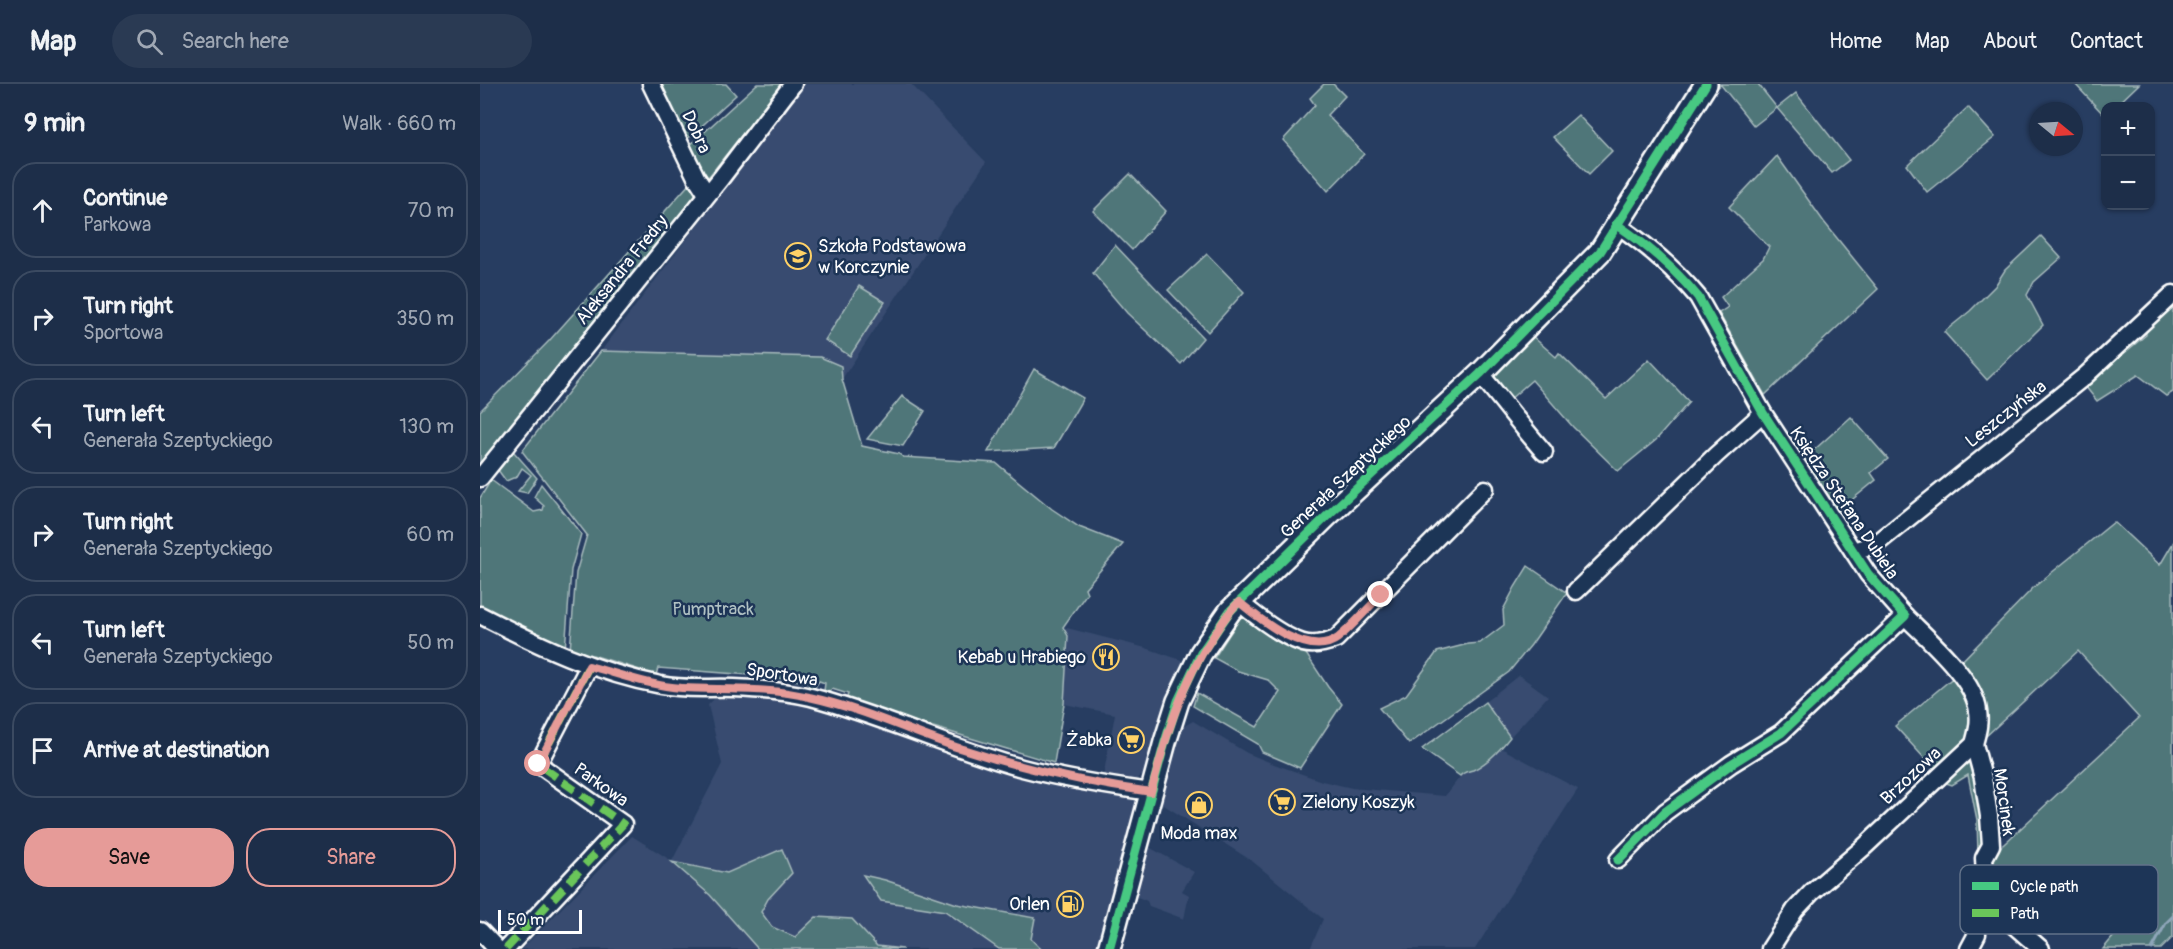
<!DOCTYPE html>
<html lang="en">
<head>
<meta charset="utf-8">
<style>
	body { margin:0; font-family:Pangolin,sans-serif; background:#2a3a53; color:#f1f3f6 }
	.controls { position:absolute; right:18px; top:18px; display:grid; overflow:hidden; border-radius:12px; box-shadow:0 2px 4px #0004 }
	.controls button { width:54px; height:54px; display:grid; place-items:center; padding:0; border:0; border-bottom:2px solid #3b4a61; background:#1d2e49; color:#f1f3f6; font:30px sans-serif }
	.compass { position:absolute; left:1549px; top:18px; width:54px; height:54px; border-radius:50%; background:#1d2e49; box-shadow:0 2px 4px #0004; rotate:108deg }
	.scale { position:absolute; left:18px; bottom:15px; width:84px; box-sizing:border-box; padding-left:6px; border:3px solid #fff; border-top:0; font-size:16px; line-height:21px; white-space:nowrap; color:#fff; -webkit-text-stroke:4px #1d3557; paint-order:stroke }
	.stop { position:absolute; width:18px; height:18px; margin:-14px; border:4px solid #e69b98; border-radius:50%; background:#fff }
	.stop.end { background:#e69b98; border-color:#fff; box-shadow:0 2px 6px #0008 }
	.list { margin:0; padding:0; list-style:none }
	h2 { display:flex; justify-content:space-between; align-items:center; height:78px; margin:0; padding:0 24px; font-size:26px }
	h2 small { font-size:20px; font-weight:400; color:#a0a8b4 }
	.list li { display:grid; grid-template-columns:39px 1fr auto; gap:18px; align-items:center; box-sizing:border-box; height:96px; margin:0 12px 12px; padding:0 12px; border:2px solid #3b4a61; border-radius:24px }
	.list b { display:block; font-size:22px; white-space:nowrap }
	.list p { margin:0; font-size:20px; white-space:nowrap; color:#a0a8b4 }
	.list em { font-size:20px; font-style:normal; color:#a0a8b4 }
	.actions { display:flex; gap:12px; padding:18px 24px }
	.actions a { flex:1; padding:14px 0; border:2px solid #e69b98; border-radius:24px; text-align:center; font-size:21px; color:#e69b98 }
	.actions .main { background:#e69b98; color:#111 }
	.icon { flex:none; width:33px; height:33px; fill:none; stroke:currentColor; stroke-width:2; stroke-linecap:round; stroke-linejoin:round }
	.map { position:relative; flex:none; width:1693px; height:865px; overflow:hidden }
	header { display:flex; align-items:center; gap:36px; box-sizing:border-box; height:84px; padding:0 30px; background:#1d2e49; border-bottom:2px solid #3b4a61 }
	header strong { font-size:28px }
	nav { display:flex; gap:33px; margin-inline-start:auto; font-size:21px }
	.search { width:420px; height:54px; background:#2a3a53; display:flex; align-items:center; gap:15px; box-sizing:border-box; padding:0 21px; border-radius:33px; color:#a0a8b4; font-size:22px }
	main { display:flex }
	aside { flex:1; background:#1d2e49 }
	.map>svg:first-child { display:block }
</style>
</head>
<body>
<header>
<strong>Map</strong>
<div class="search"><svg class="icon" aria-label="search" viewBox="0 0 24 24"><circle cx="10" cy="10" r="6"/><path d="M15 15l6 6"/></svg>Search here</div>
<nav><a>Home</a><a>Map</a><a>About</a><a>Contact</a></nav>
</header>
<main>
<aside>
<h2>9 min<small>Walk · 660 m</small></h2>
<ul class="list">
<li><svg class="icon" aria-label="ahead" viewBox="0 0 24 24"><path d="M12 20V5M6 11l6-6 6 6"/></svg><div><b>Continue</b><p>Parkowa</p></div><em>70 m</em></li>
<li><svg class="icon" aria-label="right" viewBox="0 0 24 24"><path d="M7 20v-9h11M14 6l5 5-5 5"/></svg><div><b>Turn right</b><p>Sportowa</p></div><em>350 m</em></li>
<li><svg class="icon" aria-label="left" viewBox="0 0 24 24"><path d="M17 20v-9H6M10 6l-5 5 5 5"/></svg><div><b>Turn left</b><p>Generała Szeptyckiego</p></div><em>130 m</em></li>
<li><svg class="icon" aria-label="right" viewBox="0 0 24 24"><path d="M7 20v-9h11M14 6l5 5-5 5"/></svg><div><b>Turn right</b><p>Generała Szeptyckiego</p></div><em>60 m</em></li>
<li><svg class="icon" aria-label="left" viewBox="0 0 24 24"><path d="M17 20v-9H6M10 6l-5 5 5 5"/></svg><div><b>Turn left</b><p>Generała Szeptyckiego</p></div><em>50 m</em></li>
<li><svg class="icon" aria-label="arrive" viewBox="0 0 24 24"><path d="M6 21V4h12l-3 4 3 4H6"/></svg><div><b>Arrive at destination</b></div></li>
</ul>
<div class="actions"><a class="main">Save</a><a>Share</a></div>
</aside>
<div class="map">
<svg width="1693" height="865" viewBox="0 0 1693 865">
	<rect width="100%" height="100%" fill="#273d61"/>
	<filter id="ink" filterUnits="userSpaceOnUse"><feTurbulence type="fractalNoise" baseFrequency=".0167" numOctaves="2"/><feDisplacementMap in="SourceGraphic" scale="12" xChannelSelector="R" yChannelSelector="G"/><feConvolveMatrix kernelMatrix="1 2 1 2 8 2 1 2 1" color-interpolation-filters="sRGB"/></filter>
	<g filter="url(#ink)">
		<!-- built -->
		<g fill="#374b6f">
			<polygon points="325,0 431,0 506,78 362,295 361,282 121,267"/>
			<polygon points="583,543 666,564 707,578 666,689 655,696 623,693 635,630 584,620 588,552"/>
			<polygon points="1039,591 1068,612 1030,653 1005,618"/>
			<polygon points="238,611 285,613 322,620 509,679 598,704 652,714 659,720 619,865 561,865 551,856 554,834 477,820 405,796 402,817 465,827 519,865 424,865 397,863 372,835 316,853 292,843 281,828 288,815 312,789 302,765 247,789 193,778 230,811 278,865 42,865 152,752 192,777 242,680 228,621"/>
			<polygon points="713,637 767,669 794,680 842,697 872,704 965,712 983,689 993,686 1014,672 1021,664 1098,705 995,865 830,865 843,835 772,777 679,718 699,645"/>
			<polygon points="667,762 714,788 702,807 709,811 704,835 669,822 667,817 655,812"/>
		</g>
		<!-- green -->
		<g fill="#4f7679" stroke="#a7babc" stroke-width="1.5">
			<polygon points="178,0 246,0 256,11 204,58"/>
			<polygon points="277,0 302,0 226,96 207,64"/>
			<polygon points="844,0 853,0 865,12 847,31 884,70 848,107 803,56 835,21 830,14"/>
			<polygon points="1238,0 1278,0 1297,24 1316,9 1369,76 1352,89 1297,24 1274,42 1241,1 1238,3"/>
			<polygon points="1595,0 1659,0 1636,22 1626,22 1625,32"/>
			<polygon points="1488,23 1515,53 1447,108 1427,81"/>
			<polygon points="1098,31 1132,67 1109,90 1073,53"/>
			<polygon points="1297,72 1344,138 1398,205 1285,311 1239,229 1248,223 1241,213 1283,175 1289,163 1249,123"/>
			<polygon points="650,90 686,127 652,166 613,127"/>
			<polygon points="212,97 217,109 0,380 0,327 69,257"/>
			<polygon points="1561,152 1581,174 1554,198 1547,211 1563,241 1507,296 1464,248 1490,227 1515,202 1525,186"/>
			<polygon points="635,161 723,254 701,280 647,229 613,189"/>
			<polygon points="727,170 764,208 728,248 688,206"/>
			<polygon points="379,202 405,218 370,272 345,256"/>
			<polygon points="1693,222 1693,308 1686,312 1658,291 1617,317 1605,302 1666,251 1666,245"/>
			<polygon points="1052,252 1076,273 1079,269 1126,315 1169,275 1209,318 1176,356 1138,387 1093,343 1052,296 1029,316 1009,293"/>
			<polygon points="121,267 340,273 361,282 362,295 382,362 419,370 423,373 516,379 572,425 599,443 643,460 605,504 607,509 583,543 588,552 584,620 574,679 366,617 368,610 352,605 349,611 346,611 344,607 345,599 339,597 333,606 328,606 329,598 289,593 286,600 284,597 283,588 276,588 274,596 270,599 270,591 178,584 176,591 113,571 110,574 90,567 96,489 107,451 42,367"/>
			<polygon points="554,285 603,314 574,364 508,368"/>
			<polygon points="422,312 445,327 423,362 387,355"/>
			<polygon points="1371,333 1408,375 1391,389 1396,396 1357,428 1324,375"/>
			<polygon points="33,367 57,394 47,409 38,407 51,391 42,384 36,394 33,394 26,397 18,386"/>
			<polygon points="11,396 54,428 63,426 64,422 54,413 61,400 101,450 91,486 85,566 0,523 0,414"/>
			<polygon points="1634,438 1680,481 1693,459 1693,853 1681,865 1623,865 1638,847 1590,805 1556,841 1554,851 1515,816 1510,773 1659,634 1598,567 1505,653 1505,628 1479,580 1554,503"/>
			<polygon points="1048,482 1087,509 1051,561 1029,588 929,660 899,624 926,611 957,568 988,560 1000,559 1024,541 1023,526 1035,503"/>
			<polygon points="762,531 823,565 848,603 862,620 820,684 782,668 778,660 713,622 717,609 777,643 800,608 788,596 758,587 734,574"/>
			<polygon points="1475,592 1495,632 1486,661 1456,687 1415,642"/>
			<path d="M1005,618L1030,653C1020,666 1008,679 993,686C987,688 984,687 980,692L942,665Z"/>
			<polygon points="1482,678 1490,678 1496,684 1507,751 1498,769 1497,736 1488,691 1472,701 1463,698"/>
			<polygon points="302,765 312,789 288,815 281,828 292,843 315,853 336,833 372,835 397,862 423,865 278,865 230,811 192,778 247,789"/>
			<polygon points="383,791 405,796 477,820 555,834 551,855 561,865 519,865 465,827 401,817"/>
		</g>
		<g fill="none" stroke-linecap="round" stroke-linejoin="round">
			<!-- stream -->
			<polyline stroke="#8fa6ba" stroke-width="3" points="1672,865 1686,839 1693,832"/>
			<defs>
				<g id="minor">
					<polyline points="171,0 216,93 227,110"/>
					<path d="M1136,140C1167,161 1194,184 1218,213L1283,329L1388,490L1425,532L1301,649L1251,680L1185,728L1138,776"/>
					<path d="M1000,290C1022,316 1042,343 1064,368"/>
					<polyline points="0,394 241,94 313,0"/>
					<polyline points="1373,467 1396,460 1605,292 1693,210"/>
					<polyline points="1096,507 1236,371 1283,329"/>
					<path d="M759,518C777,533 801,552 823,559C834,562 846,559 856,555L1005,405"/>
					<path d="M0,531C58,561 117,589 181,601C205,606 230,603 254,604C276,605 310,608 331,613C403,632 470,664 542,684C584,695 628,702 671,708"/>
					<polyline points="1494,660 1503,694 1509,732 1511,761 1504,774 1506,808 1514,824 1561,865"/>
					<polyline points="0,847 17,865"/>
					<polyline points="26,865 143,740 58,680 109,582"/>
					<path d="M1290,865L1315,826L1332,808L1384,763L1494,660C1497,649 1500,639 1498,627C1494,594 1448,555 1425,532"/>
					<polyline points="1489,865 1497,850"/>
				</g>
				<polyline id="major" points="629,865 685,658 698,617 721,569 750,527 847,432 1000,290 1120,168 1226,0"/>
			</defs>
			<!-- minor casing -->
			<use href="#minor" stroke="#fff" stroke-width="21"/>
			<!-- major casing -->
			<use href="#major" stroke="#fff" stroke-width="26"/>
			<!-- minor -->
			<use href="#minor" stroke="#1d3557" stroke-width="16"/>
			<!-- major -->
			<use href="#major" stroke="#1d3557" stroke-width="21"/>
			<!-- quiet -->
			<polyline stroke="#6ac65a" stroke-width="8" stroke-dasharray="15 8" stroke-linecap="butt" points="26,865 143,740 58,680 109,582"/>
			<defs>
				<g id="cycleway">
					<path d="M1136,140C1167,161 1194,184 1218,213L1283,329L1388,490L1425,532L1301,649L1251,680L1185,728L1138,776"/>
					<polyline points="629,865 685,658 698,617 721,569 750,527 847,432 1000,290 1120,168 1226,0"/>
				</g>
			</defs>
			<!-- cycleway casing -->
			<use href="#cycleway" stroke="#1d3557" stroke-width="13"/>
			<!-- cycleway -->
			<use href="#cycleway" stroke="#46c982" stroke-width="9"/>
		</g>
	</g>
	<g fill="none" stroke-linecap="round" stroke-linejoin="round" filter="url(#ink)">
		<!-- route -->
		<path stroke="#e69b98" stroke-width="8" d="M58,680L109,582C139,590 171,602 202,604C244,606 288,603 329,613C380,624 427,646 476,663C540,684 604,699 671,708C686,653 701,599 734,551C742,539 748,528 759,518C781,536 829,576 858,554C873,542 887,525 901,511"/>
	</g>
	<!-- icons -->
	<defs>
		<symbol id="school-ring" viewBox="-11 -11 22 22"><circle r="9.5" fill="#1d3557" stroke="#ffd166" stroke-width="1.5"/><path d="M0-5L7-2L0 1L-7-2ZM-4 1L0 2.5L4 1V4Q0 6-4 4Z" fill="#ffd166"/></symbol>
		<symbol id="restaurant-ring" viewBox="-11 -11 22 22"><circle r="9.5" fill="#1d3557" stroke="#ffd166" stroke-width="1.5"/><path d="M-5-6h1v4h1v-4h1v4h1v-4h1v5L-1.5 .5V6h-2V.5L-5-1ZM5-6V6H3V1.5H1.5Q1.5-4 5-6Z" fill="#ffd166"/></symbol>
		<symbol id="supermarket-ring" viewBox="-11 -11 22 22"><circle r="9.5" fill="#1d3557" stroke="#ffd166" stroke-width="1.5"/><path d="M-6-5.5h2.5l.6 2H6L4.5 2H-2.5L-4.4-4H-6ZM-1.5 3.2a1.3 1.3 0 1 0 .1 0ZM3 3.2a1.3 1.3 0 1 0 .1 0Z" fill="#ffd166"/></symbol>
		<symbol id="shop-ring" viewBox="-11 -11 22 22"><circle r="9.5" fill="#1d3557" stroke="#ffd166" stroke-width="1.5"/><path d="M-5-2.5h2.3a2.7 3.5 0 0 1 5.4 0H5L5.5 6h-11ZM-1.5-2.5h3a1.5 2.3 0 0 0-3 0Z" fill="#ffd166"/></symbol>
		<symbol id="fuel-ring" viewBox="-11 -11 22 22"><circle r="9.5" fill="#1d3557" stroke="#ffd166" stroke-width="1.5"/><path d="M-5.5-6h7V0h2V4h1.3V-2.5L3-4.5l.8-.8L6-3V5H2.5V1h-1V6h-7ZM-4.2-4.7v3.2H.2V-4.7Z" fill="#ffd166"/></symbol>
	</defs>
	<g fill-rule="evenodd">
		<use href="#school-ring" x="303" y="157" width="30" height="30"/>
		<use href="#restaurant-ring" x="611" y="558" width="30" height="30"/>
		<use href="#supermarket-ring" x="636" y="641" width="30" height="30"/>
		<use href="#supermarket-ring" x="787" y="703" width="30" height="30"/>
		<use href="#shop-ring" x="704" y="706" width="30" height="30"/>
		<use href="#fuel-ring" x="575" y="805" width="30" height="30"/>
	</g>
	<g text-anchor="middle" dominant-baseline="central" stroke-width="5" stroke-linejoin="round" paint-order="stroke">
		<!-- street labels -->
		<g font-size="18" fill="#fff" stroke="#1d3557">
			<text transform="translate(216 48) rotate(65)">Dobra</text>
			<text transform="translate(142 186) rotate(-51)">Aleksandra Fredry</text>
			<text transform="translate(1526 330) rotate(-38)">Leszczyńska</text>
			<text transform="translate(866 393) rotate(-43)">Generała Szeptyckiego</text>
			<text transform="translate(1364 419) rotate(56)">Księdza Stefana Dubiela</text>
			<text transform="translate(302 591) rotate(9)">Sportowa</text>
			<text transform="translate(1431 692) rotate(-43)">Brzozowa</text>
			<text transform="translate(121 701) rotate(35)">Parkowa</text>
			<text transform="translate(1524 718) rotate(82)">Morcinek</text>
		</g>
		<!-- poi labels -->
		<g font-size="18" fill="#fff" stroke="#1d3557" text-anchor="end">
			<text x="338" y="162" text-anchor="start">Szkoła Podstawowa<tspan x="338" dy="21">w Korczynie</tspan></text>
			<text x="606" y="573">Kebab u Hrabiego</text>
			<text x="632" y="656">Żabka</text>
			<text x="822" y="718" text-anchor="start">Zielony Koszyk</text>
			<text x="719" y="749" text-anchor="middle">Moda max</text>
			<text x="570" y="820">Orlen</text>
		</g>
		<!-- park labels -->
		<g font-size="18" fill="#b0c1c3" stroke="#1d3557">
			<text x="233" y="525">Pumptrack</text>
		</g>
	</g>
	<!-- legend -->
	<rect x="1480" y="781" width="198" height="69" rx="9" fill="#1d3557" stroke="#617289" stroke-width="1.5"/>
	<rect x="1492" y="798" width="27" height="8" fill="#46c982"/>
	<rect x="1492" y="825" width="27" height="8" fill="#6ac65a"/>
	<g font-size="16" fill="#fff">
		<text x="1530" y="808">Cycle path</text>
		<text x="1530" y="835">Path</text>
	</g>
</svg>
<div class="controls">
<button>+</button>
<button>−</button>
</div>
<svg class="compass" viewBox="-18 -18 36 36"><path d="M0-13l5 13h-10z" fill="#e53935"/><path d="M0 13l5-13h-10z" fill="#a0a8b4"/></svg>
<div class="scale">50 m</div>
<div class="stop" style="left:58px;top:680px"></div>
<div class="stop end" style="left:901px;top:511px"></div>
</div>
</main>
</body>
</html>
